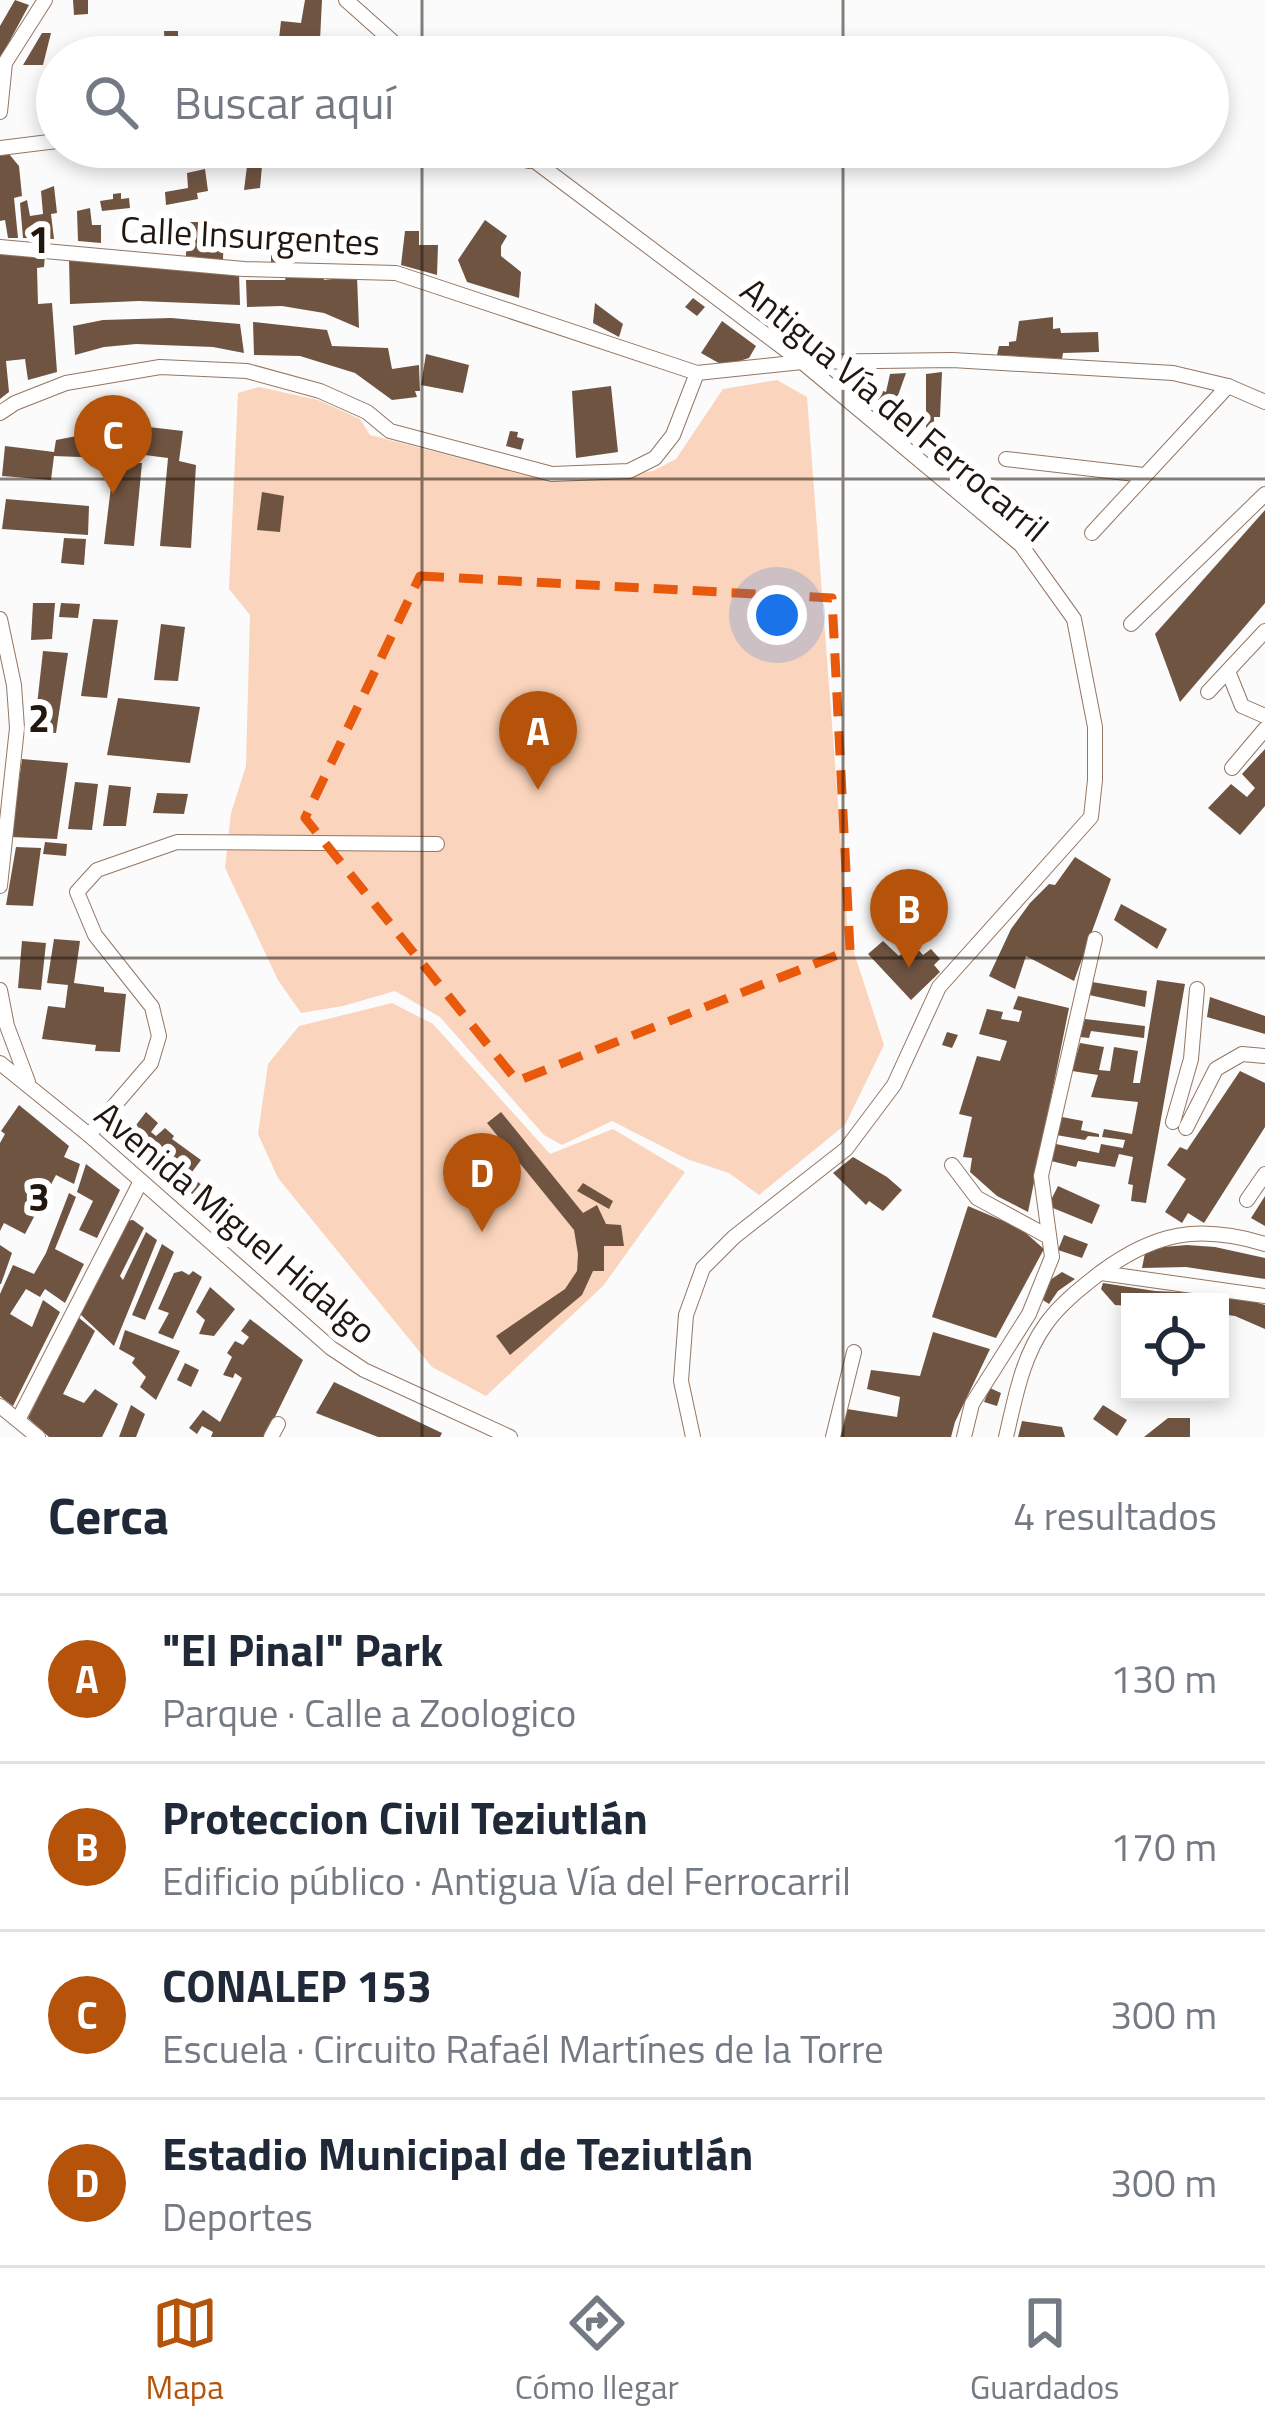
<!DOCTYPE html>
<html lang="es">
<head>
<meta charset="utf-8">
<style>
	body { margin:0; font-family:"Titillium Web",sans-serif; background:#f6f6f7; color:#1f2937 }
	.controls { position:absolute; right:36px; bottom:36px; display:grid; overflow:hidden; border-radius:0px; box-shadow:0 6px 18px #0003 }
	.controls button { width:108px; height:108px; display:grid; place-items:center; padding:0; border:0; border-bottom:3px solid #e0e1e3; background:#fff; color:#1f2937; font:60px sans-serif }
	.you { position:absolute; left:777px; top:615px; width:42px; height:42px; margin:-30px; border:9px solid #fff; border-radius:50%; background:#1a73e8; box-shadow:0 0 0 18px #1a73e833 }
	.badge { display:grid; place-items:center; width:78px; height:78px; border-radius:50%; background:#b45309; color:#fff; font-size:39px; font-weight:700 }
	.pin { position:absolute; translate:-50% -99px; filter:drop-shadow(0 3px 6px #0008) }
	.pin::after { content:''; position:absolute; top:63px; width:42px; height:36px; background:inherit; clip-path:polygon(0 0,100% 0,50% 100%) }
	.list { margin:0; padding:0; list-style:none }
	h2 { display:flex; justify-content:space-between; align-items:center; height:156px; margin:0; padding:0 48px; font-size:51px }
	h2 small { font-size:39px; font-weight:400; color:#747a83 }
	.list li { display:grid; grid-template-columns:78px 1fr auto; gap:36px; align-items:center; box-sizing:border-box; height:168px; padding:0 48px; border-top:3px solid #e0e1e3 }
	.list b { display:block; font-size:45px; white-space:nowrap }
	.list p { margin:0; font-size:39px; white-space:nowrap; color:#747a83 }
	.list em { font-size:39px; font-style:normal; color:#747a83 }
	.icon { flex:none; width:66px; height:66px; fill:none; stroke:currentColor; stroke-width:2; stroke-linecap:round; stroke-linejoin:round }
	.map { position:relative; flex:none; width:1265px; height:1437px; overflow:hidden }
	.search { position:absolute; background:#fff; box-shadow:0 6px 18px #0003; left:36px; right:36px; top:36px; height:132px; display:flex; align-items:center; gap:30px; box-sizing:border-box; padding:0 42px; border-radius:66px; color:#747a83; font-size:45px }
	.sheet { height:828px; background:#fff }
	nav { display:flex; justify-content:space-around; align-items:center; box-sizing:border-box; height:168px; border-top:3px solid #e0e1e3; background:#fff; font-size:33px; color:#747a83 }
	nav a { display:grid; justify-items:center; gap:6px }
	nav .on { color:#b45309 }
	.map>svg:first-child { display:block }
</style>
</head>
<body>
<div class="map">
<svg width="1265" height="1437" viewBox="0 0 1265 1437">
	<rect width="100%" height="100%" fill="#fbfbfb"/>
	<!-- green -->
	<g fill="#fad4bc">
		<polygon points="777,380 807,397 848,934 884,1045 845,1125 759,1195 729,1173 687,1159 612,1121 562,1145 544,1135 440,1017 395,991 343,1006 301,1013 278,980 225,868 231,813 246,766 250,615 229,589 238,393 259,387 318,400 360,419 370,435 524,475 574,480 653,471 676,459 723,389"/>
		<polygon points="392,1003 433,1024 550,1154 613,1129 685,1172 603,1286 486,1396 432,1367 278,1178 258,1134 268,1064 299,1026"/>
	</g>
	<!-- building -->
	<g fill="#705442">
		<polygon points="15,0 29,5 0,59 0,26"/>
		<polygon points="73,0 88,0 88,14 74,15"/>
		<polygon points="305,0 322,0 320,40 313,40 313,57 277,57 281,21 301,23"/>
		<polygon points="164,31 178,31 178,52 165,51"/>
		<polygon points="42,33 51,33 43,65 23,65"/>
		<polygon points="9,154 19,166 22,196 14,198 18,238 8,238 5,220 0,221 0,156"/>
		<polygon points="247,166 262,166 260,188 244,190"/>
		<polygon points="205,169 208,191 197,193 198,199 166,205 165,192 188,188 187,173"/>
		<polygon points="54,186 57,213 51,214 54,239 23,238 20,203 27,200 30,216 43,214 41,191"/>
		<polygon points="121,193 121,199 129,198 130,208 102,211 100,201 113,199 113,194"/>
		<polygon points="90,208 92,225 101,225 101,243 78,241 77,211"/>
		<polygon points="485,220 507,236 501,246 501,256 521,272 519,298 467,282 458,260"/>
		<polygon points="186,222 204,222 204,230 224,229 223,260 186,256"/>
		<polygon points="405,231 419,231 419,245 438,245 437,275 401,265"/>
		<polygon points="271,243 290,243 290,264 271,266"/>
		<polygon points="0,254 45,255 44,267 37,268 38,304 52,303 57,372 28,380 25,359 6,361 9,392 0,399"/>
		<polygon points="69,258 239,273 240,305 139,301 70,304"/>
		<polygon points="288,270 323,272 324,280 357,276 359,328 324,313 282,306 247,307 246,280 285,280"/>
		<polygon points="693,298 705,307 697,316 685,307"/>
		<polygon points="595,303 623,324 619,337 593,323"/>
		<polygon points="1053,317 1053,329 1060,328 1061,333 1098,332 1099,352 1063,353 1062,359 997,355 999,346 1009,346 1009,342 1016,341 1019,321"/>
		<polygon points="171,318 240,324 244,353 213,347 136,344 104,347 75,355 73,326 103,320"/>
		<polygon points="722,321 756,346 749,358 724,366 701,353"/>
		<polygon points="253,322 327,330 332,346 388,348 392,369 419,365 420,391 415,391 417,397 392,400 355,373 300,356 254,355"/>
		<polygon points="426,354 469,365 463,393 421,385"/>
		<polygon points="942,372 940,417 934,417 934,430 926,430 926,374"/>
		<polygon points="906,373 895,404 877,400 880,390 886,392 890,374"/>
		<polygon points="611,386 618,452 576,458 572,391"/>
		<polygon points="140,426 183,431 179,461 196,465 191,548 160,546 168,458 137,454"/>
		<polygon points="108,430 105,458 54,456 51,480 2,476 5,446 54,452 56,440"/>
		<polygon points="510,431 518,432 517,437 524,439 521,450 506,446"/>
		<polygon points="114,462 142,463 134,546 104,544"/>
		<polygon points="262,492 284,496 280,532 257,530"/>
		<polygon points="6,499 89,506 88,535 2,529"/>
		<polygon points="1265,510 1265,603 1180,702 1155,634"/>
		<polygon points="64,538 86,539 84,565 61,563"/>
		<polygon points="33,603 55,603 52,639 31,640"/>
		<polygon points="61,603 80,604 78,618 59,617"/>
		<polygon points="93,619 118,620 107,698 81,696"/>
		<polygon points="161,624 185,627 178,681 154,680"/>
		<polygon points="43,651 68,653 56,733 34,732"/>
		<polygon points="118,698 200,707 190,763 107,755"/>
		<polygon points="1265,749 1265,806 1240,835 1208,808 1231,784 1247,797 1255,788 1242,774"/>
		<polygon points="22,759 68,763 57,839 11,837"/>
		<polygon points="75,782 98,784 92,830 68,829"/>
		<polygon points="109,785 131,787 126,826 103,826"/>
		<polygon points="157,793 188,794 184,814 153,813"/>
		<polygon points="45,842 67,844 66,856 43,854"/>
		<polygon points="16,847 41,848 33,906 6,905"/>
		<polygon points="1075,857 1111,879 1074,981 1026,956 1015,989 989,976 1011,929 1030,903 1049,884 1055,885"/>
		<polygon points="1121,904 1167,929 1157,949 1114,920"/>
		<polygon points="54,939 80,941 74,983 104,987 104,992 126,994 120,1052 95,1051 96,1045 42,1039 48,1006 65,1008 68,985 47,983"/>
		<polygon points="22,941 46,943 41,990 18,988"/>
		<polygon points="883,941 899,956 912,943 923,955 931,949 940,959 934,965 940,972 911,1000 868,954"/>
		<polygon points="1157,980 1185,984 1146,1203 1131,1201 1133,1185 1128,1184 1133,1157 1119,1154 1115,1167 1078,1161 1076,1167 1051,1161 1056,1144 1099,1153 1101,1144 1123,1148 1125,1140 1102,1137 1104,1129 1132,1134 1138,1102 1091,1097 1098,1075 1072,1071 1080,1043 1104,1047 1099,1070 1110,1071 1114,1047 1138,1051 1133,1083 1140,1083"/>
		<polygon points="1092,982 1147,991 1145,1007 1089,995"/>
		<polygon points="1018,996 1069,1008 1028,1212 997,1196 970,1172 972,1158 963,1157 972,1117 959,1114 977,1056 1000,1061 1007,1041 979,1034 987,1009 1003,1012 1001,1019 1019,1022 1022,1011 1013,1009"/>
		<polygon points="1210,997 1265,1016 1265,1034 1207,1017"/>
		<polygon points="1085,1019 1145,1026 1144,1038 1091,1031 1089,1038 1080,1037"/>
		<polygon points="947,1032 958,1035 952,1048 942,1045"/>
		<polygon points="1240,1071 1265,1083 1265,1127 1204,1223 1188,1213 1182,1223 1165,1212 1186,1179 1167,1165 1180,1147 1187,1150"/>
		<polygon points="19,1105 69,1146 64,1157 80,1164 74,1184 56,1175 25,1234 4,1223 0,1231 0,1143 5,1134 1,1131"/>
		<polygon points="146,1112 158,1123 151,1132 156,1136 165,1128 174,1136 172,1139 201,1160 189,1176 214,1193 205,1204 124,1141"/>
		<polygon points="501,1112 583,1213 597,1205 606,1224 621,1225 624,1246 604,1246 604,1271 593,1271 582,1295 510,1355 496,1336 565,1289 577,1271 578,1254 574,1230 487,1123"/>
		<polygon points="1062,1117 1083,1121 1081,1130 1099,1134 1099,1137 1088,1136 1085,1140 1056,1135"/>
		<polygon points="853,1157 887,1177 902,1190 883,1211 869,1201 866,1205 833,1173"/>
		<polygon points="86,1164 120,1190 97,1238 79,1230 93,1201 77,1192"/>
		<polygon points="583,1183 613,1201 609,1209 577,1191"/>
		<polygon points="1058,1186 1100,1205 1092,1224 1048,1206"/>
		<polygon points="69,1193 76,1197 55,1249 84,1264 65,1303 45,1289 40,1297 26,1289 10,1314 32,1327 43,1300 60,1312 13,1406 0,1396 0,1294 13,1265 34,1274 46,1253"/>
		<polygon points="1265,1196 1265,1226 1251,1218"/>
		<polygon points="968,1206 1020,1228 1044,1249 996,1338 932,1317"/>
		<polygon points="133,1220 144,1228 120,1276 123,1280 146,1232 157,1240 114,1346 80,1314 126,1221"/>
		<polygon points="1064,1235 1088,1244 1082,1258 1058,1250"/>
		<polygon points="162,1244 174,1252 145,1320 132,1315"/>
		<polygon points="0,1245 12,1253 1,1284 0,1284"/>
		<polygon points="1187,1245 1215,1247 1265,1258 1265,1279 1186,1267 1142,1268 1145,1253 1163,1247"/>
		<polygon points="182,1271 189,1275 193,1271 202,1277 173,1339 158,1333 169,1313 158,1309 174,1273"/>
		<polygon points="1062,1272 1075,1279 1058,1291 1049,1304 1038,1297 1047,1282"/>
		<polygon points="1103,1283 1155,1291 1201,1293 1200,1302 1130,1302 1130,1306 1115,1305 1101,1289"/>
		<polygon points="210,1287 235,1309 214,1336 199,1334 205,1320 196,1312"/>
		<polygon points="1210,1293 1238,1297 1265,1305 1265,1329 1235,1316 1220,1314 1220,1302 1208,1302"/>
		<polygon points="78,1317 95,1331 63,1394 84,1403 95,1389 118,1404 102,1437 49,1437 28,1418"/>
		<polygon points="250,1319 303,1360 265,1437 211,1437 213,1432 202,1426 197,1434 189,1428 203,1410 220,1422 242,1378 235,1373 233,1378 223,1375 232,1357 227,1353 235,1341 243,1345 249,1337 241,1331"/>
		<polygon points="125,1330 180,1351 156,1400 140,1387 146,1377 132,1363 135,1358 119,1349"/>
		<polygon points="933,1332 990,1349 955,1422 951,1437 837,1437 847,1409 897,1417 900,1397 867,1389 871,1370 920,1376"/>
		<polygon points="185,1363 199,1370 191,1387 177,1380"/>
		<polygon points="334,1382 442,1433 440,1437 378,1437 316,1413"/>
		<polygon points="990,1388 1001,1393 997,1406 984,1402"/>
		<polygon points="131,1405 145,1414 136,1437 119,1437"/>
		<polygon points="1103,1405 1127,1420 1117,1436 1093,1419"/>
		<polygon points="1168,1418 1190,1418 1190,1437 1144,1437"/>
		<polygon points="1022,1421 1062,1427 1065,1437 1018,1437"/>
	</g>
	<g fill="none" stroke-linecap="round" stroke-linejoin="round">
		<defs>
			<g id="street">
				<polyline points="346,0 410,57"/>
				<polyline points="0,112 5,63 45,0"/>
				<polyline points="468,147 529,161"/>
				<polyline points="516,147 802,362 1021,545 1074,619 1095,727 1095,780 1091,817 939,987 894,1085 846,1149 734,1237 703,1268 686,1315 681,1381 693,1437"/>
				<polyline points="0,148 57,141"/>
				<polyline points="0,247 244,269 396,273 697,373"/>
				<polyline points="0,413 15,403 66,383 160,367 247,371 320,391 367,412 390,431 552,474 629,471 655,458 673,435 697,373 802,362 952,360 1173,373 1228,386 1265,402"/>
				<polyline points="1006,459 1144,475"/>
				<polyline points="1092,533 1228,386"/>
				<polyline points="0,619 14,685 17,728 0,886"/>
				<polyline points="1131,624 1265,494"/>
				<polyline points="1228,671 1242,706 1265,716"/>
				<polyline points="1208,692 1265,631"/>
				<polyline points="1232,768 1265,729"/>
				<polyline points="0,990 7,1026 28,1082"/>
				<polyline points="0,1063 89,1135 331,1348 364,1370 510,1437"/>
				<polyline points="1173,1122 1191,1059 1197,989"/>
				<polyline points="1186,1128 1216,1069 1242,1054 1265,1056"/>
				<polyline points="89,1135 151,1063 159,1036 152,1007 95,935 77,892 97,870 177,842 437,844"/>
				<polyline points="952,1165 977,1198 1049,1237"/>
				<polyline points="1247,1200 1265,1174"/>
				<polyline points="1101,1273 1265,1296"/>
				<polyline points="0,1406 38,1437"/>
				<polyline points="18,1420 141,1181"/>
				<polyline points="271,1437 278,1424"/>
				<polyline points="833,1437 854,1352"/>
				<polyline points="964,1437 972,1404 1029,1314 1052,1257 1041,1176 1095,939"/>
				<path d="M1006,1437C1015,1399 1022,1357 1046,1324C1060,1304 1081,1288 1100,1273C1155,1232 1199,1224 1265,1244"/>
			</g>
		</defs>
		<!-- street casing -->
		<use href="#street" stroke="#937663" stroke-width="16"/>
		<!-- street -->
		<use href="#street" stroke="#fff" stroke-width="14"/>
	</g>
	<!-- marked area -->
	<path fill="none" stroke="#e8590c" stroke-width="9" stroke-dasharray="24 15" stroke-linejoin="round" d="M420,576L832,598L850,950L517,1081L305,818Z"/>
	<!-- grid -->
	<path fill="none" stroke="#22170f" stroke-width="3" stroke-opacity="0.55" d="M422,0V57M843,0V57M422,147V1437M843,147V1437M0,479H1265M0,958H1265"/>
	<g text-anchor="middle" dominant-baseline="central" stroke-width="12" stroke-linejoin="round" paint-order="stroke">
		<!-- street labels -->
		<g font-size="36" fill="#22170f" stroke="#fff">
			<text transform="translate(250 235) rotate(3)">Calle Insurgentes</text>
			<text transform="translate(895 409) rotate(40)">Antigua Vía del Ferrocarril</text>
			<text transform="translate(236 1222) rotate(40)">Avenida Miguel Hidalgo</text>
		</g>
	</g>
	<g font-size="39" text-anchor="middle" font-weight="bold" fill="#22170f" stroke="#fff" stroke-width="12" stroke-linejoin="round" paint-order="stroke">
		<text x="39" y="253">1</text>
		<text x="39" y="732">2</text>
		<text x="39" y="1211">3</text>
	</g>
</svg>
<div class="controls">
<button><svg class="icon" aria-label="locate" viewBox="0 0 24 24"><circle cx="12" cy="12" r="6"/><path d="M12 2v4M12 18v4M2 12h4M18 12h4"/></svg></button>
</div>
<div class="you"></div>
<div class="pin badge" style="left:538px;top:790px">A</div>
<div class="pin badge" style="left:909px;top:968px">B</div>
<div class="pin badge" style="left:113px;top:494px">C</div>
<div class="pin badge" style="left:482px;top:1232px">D</div>
<div class="search"><svg class="icon" aria-label="search" viewBox="0 0 24 24"><circle cx="10" cy="10" r="6"/><path d="M15 15l6 6"/></svg>Buscar aquí</div>
</div>
<section class="sheet">
<h2>Cerca<small>4 resultados</small></h2>
<ul class="list">
<li><span class="badge">A</span><div><b>&quot;El Pinal&quot; Park</b><p>Parque · Calle a Zoologico</p></div><em>130 m</em></li>
<li><span class="badge">B</span><div><b>Proteccion Civil Teziutlán</b><p>Edificio público · Antigua Vía del Ferrocarril</p></div><em>170 m</em></li>
<li><span class="badge">C</span><div><b>CONALEP 153</b><p>Escuela · Circuito Rafaél Martínes de la Torre</p></div><em>300 m</em></li>
<li><span class="badge">D</span><div><b>Estadio Municipal de Teziutlán</b><p>Deportes</p></div><em>300 m</em></li>
</ul>
</section>
<nav>
<a class="on"><svg class="icon" aria-label="map" viewBox="0 0 24 24"><path d="M3 6l6-2 6 2 6-2v14l-6 2-6-2-6 2zM9 4v14M15 6v14"/></svg>Mapa</a>
<a><svg class="icon" aria-label="directions" viewBox="0 0 24 24"><path d="M12 3l9 9-9 9-9-9zM9 14v-3h6M13 9l2 2-2 2"/></svg>Cómo llegar</a>
<a><svg class="icon" aria-label="saved" viewBox="0 0 24 24"><path d="M7 4h10v16l-5-4-5 4z"/></svg>Guardados</a>
</nav>
</body>
</html>
